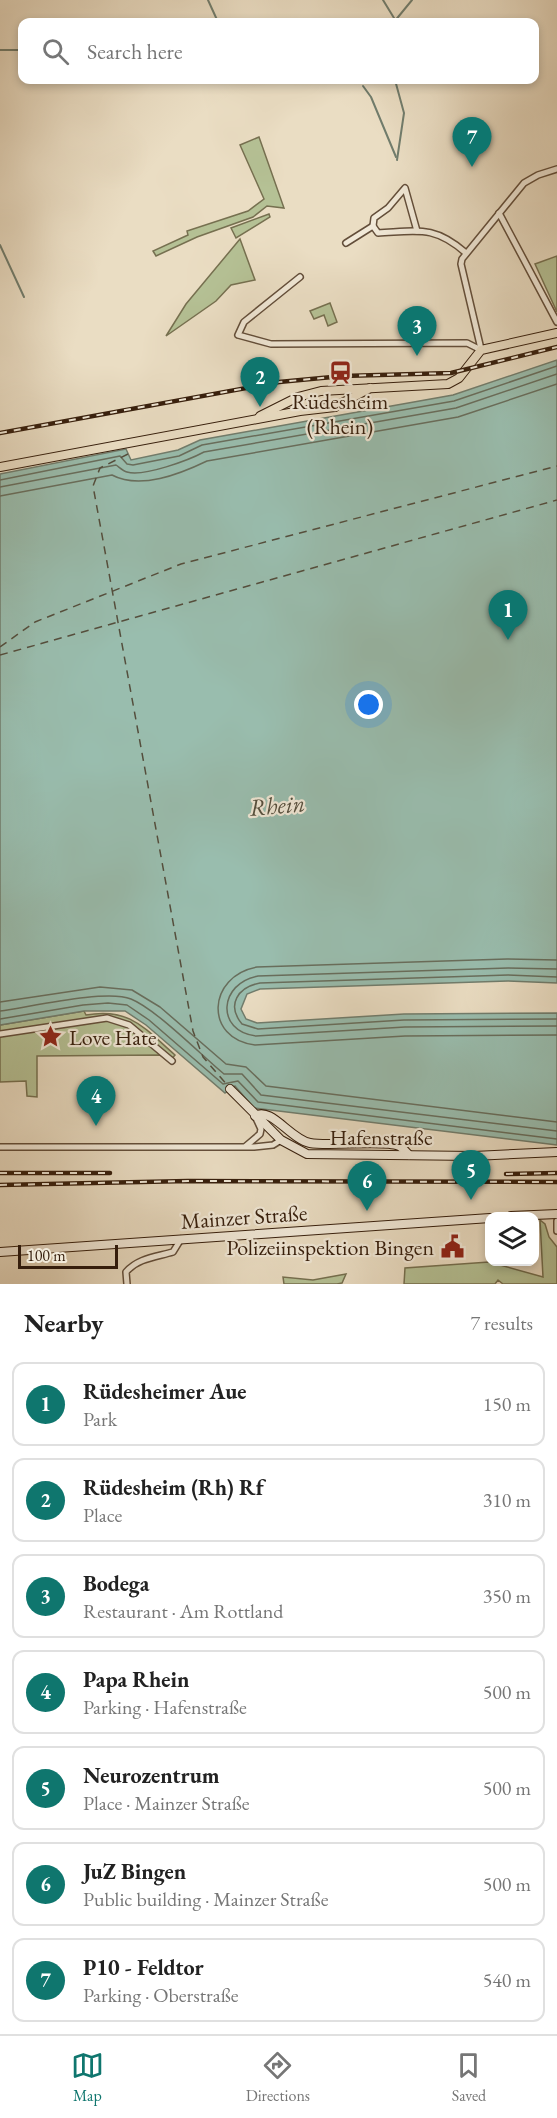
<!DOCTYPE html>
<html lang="en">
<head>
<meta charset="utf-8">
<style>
	body { margin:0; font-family:"EB Garamond",serif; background:#f2f2f2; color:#222 }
	.controls { position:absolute; right:18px; bottom:18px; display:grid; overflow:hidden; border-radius:12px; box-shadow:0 3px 9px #0003 }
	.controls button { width:54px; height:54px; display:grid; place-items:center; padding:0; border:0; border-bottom:2px solid #e0e0e0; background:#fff; color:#222; font:30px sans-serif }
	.scale { position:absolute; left:18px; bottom:15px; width:100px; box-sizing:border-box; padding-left:6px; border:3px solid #361e0c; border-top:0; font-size:16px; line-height:21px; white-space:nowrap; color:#361e0c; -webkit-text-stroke:4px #f1e9d8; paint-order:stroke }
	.you { position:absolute; left:369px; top:705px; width:21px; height:21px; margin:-15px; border:4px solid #fff; border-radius:50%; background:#1a73e8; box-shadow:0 0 0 9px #1a73e833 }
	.badge { display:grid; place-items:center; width:39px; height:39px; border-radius:50%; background:#0f766e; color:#fff; font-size:20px; font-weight:700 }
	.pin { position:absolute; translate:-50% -50px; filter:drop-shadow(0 2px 3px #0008) }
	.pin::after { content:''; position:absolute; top:32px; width:21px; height:18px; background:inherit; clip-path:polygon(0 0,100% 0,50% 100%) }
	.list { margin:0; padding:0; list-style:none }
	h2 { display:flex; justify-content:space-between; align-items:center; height:78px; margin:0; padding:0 24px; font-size:26px }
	h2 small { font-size:20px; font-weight:400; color:#767676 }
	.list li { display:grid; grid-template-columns:39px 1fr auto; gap:18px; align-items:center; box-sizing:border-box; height:84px; margin:0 12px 12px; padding:0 12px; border:2px solid #e0e0e0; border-radius:12px }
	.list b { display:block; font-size:22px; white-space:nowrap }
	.list p { margin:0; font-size:20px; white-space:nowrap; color:#767676 }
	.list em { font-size:20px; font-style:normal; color:#767676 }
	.icon { flex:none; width:33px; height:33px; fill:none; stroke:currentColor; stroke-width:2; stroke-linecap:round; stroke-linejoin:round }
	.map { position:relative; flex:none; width:557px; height:1284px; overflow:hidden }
	.search { position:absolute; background:#fff; box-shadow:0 3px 9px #0003; left:18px; right:18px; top:18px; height:66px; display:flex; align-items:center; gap:15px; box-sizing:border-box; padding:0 21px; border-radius:12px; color:#767676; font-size:22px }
	.sheet { height:750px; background:#fff }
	nav { display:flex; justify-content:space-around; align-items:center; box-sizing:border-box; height:84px; border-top:2px solid #e0e0e0; background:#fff; font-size:16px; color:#767676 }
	nav a { display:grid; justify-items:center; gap:3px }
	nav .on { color:#0f766e }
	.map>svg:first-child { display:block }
</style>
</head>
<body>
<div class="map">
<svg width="557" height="1284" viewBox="0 0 557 1284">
	<rect width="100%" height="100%" fill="#eaddc3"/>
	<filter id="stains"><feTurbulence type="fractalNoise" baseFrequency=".00333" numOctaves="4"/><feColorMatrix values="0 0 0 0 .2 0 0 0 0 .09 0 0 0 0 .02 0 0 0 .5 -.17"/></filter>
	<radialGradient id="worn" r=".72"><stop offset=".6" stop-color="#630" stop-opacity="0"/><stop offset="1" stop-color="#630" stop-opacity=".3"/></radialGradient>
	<!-- green -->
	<g fill="#b5c195" stroke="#767050" stroke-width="1.5">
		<polygon points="259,137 284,208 267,206 253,217 197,237 156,256 153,251 188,235 187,231 248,211 264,199 240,145"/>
		<polygon points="269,214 270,217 236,238 231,228"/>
		<polygon points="240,239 255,280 231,285 216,301 166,336 186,304"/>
		<polygon points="557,256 557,312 535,264"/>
		<polygon points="330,303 337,322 328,326 324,315 314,319 310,311"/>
		<path d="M84,1011L86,1015C130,1007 145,1029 175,1055L169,1062L160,1055L37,1056V1097L27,1096L26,1081L0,1082V1025Z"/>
		<polygon points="540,1220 545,1224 549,1237 557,1247 557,1284 503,1284 498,1280 495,1284 404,1284 405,1268 489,1262 543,1277"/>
		<polygon points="346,1274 342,1283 337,1284 284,1284 283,1277 313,1280"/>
	</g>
	<!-- water -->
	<polygon fill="#99bdae" stroke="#717d6d" stroke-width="1.5" points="557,360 557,983 508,981 260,989 247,994 241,1009 246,1019 257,1023 404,1014 557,1013 557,1145 254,1108 235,1086 225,1093 146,1025 125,1011 84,1011 0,1025 0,474 126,449 131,460 178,450 200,440 453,395"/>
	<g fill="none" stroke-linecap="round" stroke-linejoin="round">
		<!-- shore -->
		<g stroke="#686e5d" stroke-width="1.5">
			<polyline points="0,480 120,456 127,464 133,465 179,456 202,445 454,401 557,366"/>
			<path d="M0,487L116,465C119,467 123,471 127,472C144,477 189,460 204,452L456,408L557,374"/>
			<path d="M0,496L112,475C140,490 180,474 207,461L458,417L557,384"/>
			<path d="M557,960L507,959L257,967C207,976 204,1039 255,1045L405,1036L557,1035"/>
			<path d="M557,969L508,968L258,976C219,983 215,1031 256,1036L405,1027L557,1026"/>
			<path d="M557,977L508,975L260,983C238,987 226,1005 242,1024L258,1029L404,1020L557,1019"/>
			<polyline points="0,1002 100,987 132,990 160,1007 226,1064 246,1067 266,1086 557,1122"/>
			<path d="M0,1011C30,1007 106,989 131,999C156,1009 202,1056 224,1074H242L261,1095L557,1131"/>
			<polyline points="0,1019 83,1005 108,1003 127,1005 149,1020 223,1084 238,1081 258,1102 557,1139"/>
		</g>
		<!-- stream -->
		<g stroke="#717d6d" stroke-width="2">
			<polyline points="208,0 218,22"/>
			<polyline points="383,0 394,18"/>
			<polyline points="394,22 412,0"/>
			<polyline points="0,50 22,50"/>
			<polyline points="352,80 357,82"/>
			<polyline points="395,80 404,113 397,160"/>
			<polyline points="363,86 371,97 396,157"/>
			<polyline points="0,245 24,297"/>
		</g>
		<!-- ferry -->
		<g stroke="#544e3d" stroke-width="1.5" stroke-dasharray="8 6" stroke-linecap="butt">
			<polyline points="128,454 100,468 93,486 193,1031 203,1057 228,1086"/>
			<polyline points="0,647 35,622 181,564 557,466"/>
			<polyline points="0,655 557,500"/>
		</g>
		<defs>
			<g id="street">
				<polyline points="499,213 557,322"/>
				<polyline points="373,226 374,218 388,208 405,188 417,231"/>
				<path d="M346,243L373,226L378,233C418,231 434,225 466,253"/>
				<polyline points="300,277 244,322 238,335 271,344 467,343 481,350"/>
				<polyline points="481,349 461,264 462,259 524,183 538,175 557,169"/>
				<polyline points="0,1034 107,1018 129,1025 172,1061"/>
				<polyline points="246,1146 260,1134 261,1129 255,1116"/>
				<polyline points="0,1147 254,1147 273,1145 281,1140"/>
				<polyline points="557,1221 557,1231"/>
				<path d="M127,1284L126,1272C138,1258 156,1257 173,1252L181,1239"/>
			</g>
			<g id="secondary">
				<polyline points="230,1089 281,1140 307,1154 474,1156 557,1152"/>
				<path d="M255,1116C271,1106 290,1139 310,1143C330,1147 385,1139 399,1146C403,1148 406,1152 409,1155"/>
				<polyline points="511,1216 557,1214"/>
				<polyline points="0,1252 490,1218"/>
			</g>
			<g id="primary">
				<polyline points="260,416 298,397 321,391 448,384 459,378 481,350 557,333"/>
				<polyline points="0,467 300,411 335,407 370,388"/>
			</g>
		</defs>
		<!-- street casing -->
		<use href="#street" stroke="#634e3a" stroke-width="8"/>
		<!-- secondary casing -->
		<use href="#secondary" stroke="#361e0c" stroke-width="10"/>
		<!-- primary casing -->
		<use href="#primary" stroke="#361e0c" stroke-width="10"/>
		<!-- street -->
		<use href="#street" stroke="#f1e9d8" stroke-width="5"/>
		<!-- secondary -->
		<use href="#secondary" stroke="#f1e9d8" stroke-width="8"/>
		<!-- primary -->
		<use href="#primary" stroke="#eaddc3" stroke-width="8"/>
		<defs>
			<g id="rail">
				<polyline points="0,433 279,382 343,376 451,373 557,347"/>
				<polyline points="0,1173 110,1173"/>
				<polyline points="506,1174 557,1173"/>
				<polyline points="0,1185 188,1181 557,1182"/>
			</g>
		</defs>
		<!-- rail casing -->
		<use href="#rail" stroke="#361e0c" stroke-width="4.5"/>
		<!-- rail -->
		<use href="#rail" stroke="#f1e9d8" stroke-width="2" stroke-dasharray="7" stroke-linecap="butt"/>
	</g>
	<!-- icons -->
	<defs>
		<symbol id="station-bare" viewBox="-9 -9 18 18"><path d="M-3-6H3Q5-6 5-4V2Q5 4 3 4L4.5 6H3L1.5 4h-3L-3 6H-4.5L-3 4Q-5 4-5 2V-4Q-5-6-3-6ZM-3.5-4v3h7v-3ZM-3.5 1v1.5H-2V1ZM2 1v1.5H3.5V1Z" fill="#8f2418" stroke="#f1e9d8" stroke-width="2.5" paint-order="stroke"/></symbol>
		<symbol id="sight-bare" viewBox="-9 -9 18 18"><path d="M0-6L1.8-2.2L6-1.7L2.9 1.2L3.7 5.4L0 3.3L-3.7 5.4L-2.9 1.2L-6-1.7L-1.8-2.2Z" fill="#8f2418" stroke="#f1e9d8" stroke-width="2.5" paint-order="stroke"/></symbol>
		<symbol id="civic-bare" viewBox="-9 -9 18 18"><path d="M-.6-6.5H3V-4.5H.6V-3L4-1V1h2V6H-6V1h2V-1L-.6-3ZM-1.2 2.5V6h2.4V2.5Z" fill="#8f2418" stroke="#f1e9d8" stroke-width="2.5" paint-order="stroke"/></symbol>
	</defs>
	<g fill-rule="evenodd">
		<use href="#station-bare" x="324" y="356" width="33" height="33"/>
		<use href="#sight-bare" x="34" y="1020" width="33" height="33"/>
		<use href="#civic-bare" x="436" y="1230" width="33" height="33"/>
	</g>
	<g text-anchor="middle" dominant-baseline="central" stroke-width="4.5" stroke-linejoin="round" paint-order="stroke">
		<!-- poi labels -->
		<g font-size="22" fill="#361e0c" stroke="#f1e9d8">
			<text x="340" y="401">Rüdesheim<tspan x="340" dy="25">(Rhein)</tspan></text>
			<text x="69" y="1037" text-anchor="start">Love Hate</text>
			<text x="434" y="1247" text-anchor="end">Polizeiinspektion Bingen</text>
		</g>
		<!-- street labels -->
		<g font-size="22" fill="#361e0c" stroke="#f1e9d8">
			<text x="381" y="1137">Hafenstraße</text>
			<text transform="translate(244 1217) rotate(-4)">Mainzer Straße</text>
		</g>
		<!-- water labels -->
		<g font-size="24" font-style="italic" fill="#544e3d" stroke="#f1e9d8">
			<text transform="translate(277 805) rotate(-5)">Rhein</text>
		</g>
	</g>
	<rect width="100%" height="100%" filter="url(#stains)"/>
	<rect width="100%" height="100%" fill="url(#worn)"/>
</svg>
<div class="controls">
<button><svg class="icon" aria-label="layers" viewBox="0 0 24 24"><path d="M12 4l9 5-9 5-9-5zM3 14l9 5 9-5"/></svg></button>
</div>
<div class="scale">100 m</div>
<div class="you"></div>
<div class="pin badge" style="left:508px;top:640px">1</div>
<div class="pin badge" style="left:260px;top:407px">2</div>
<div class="pin badge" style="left:417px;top:356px">3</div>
<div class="pin badge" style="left:96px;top:1126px">4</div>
<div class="pin badge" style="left:471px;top:1200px">5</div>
<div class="pin badge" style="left:367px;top:1211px">6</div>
<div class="pin badge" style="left:472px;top:167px">7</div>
<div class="search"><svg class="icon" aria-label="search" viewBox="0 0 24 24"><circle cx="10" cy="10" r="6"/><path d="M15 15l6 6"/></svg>Search here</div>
</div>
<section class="sheet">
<h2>Nearby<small>7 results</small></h2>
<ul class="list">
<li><span class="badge">1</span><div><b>Rüdesheimer Aue</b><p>Park</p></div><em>150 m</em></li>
<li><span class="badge">2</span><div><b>Rüdesheim (Rh) Rf</b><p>Place</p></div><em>310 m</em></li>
<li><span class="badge">3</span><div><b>Bodega</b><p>Restaurant · Am Rottland</p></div><em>350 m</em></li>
<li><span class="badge">4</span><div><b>Papa Rhein</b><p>Parking · Hafenstraße</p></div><em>500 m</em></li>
<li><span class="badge">5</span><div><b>Neurozentrum</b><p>Place · Mainzer Straße</p></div><em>500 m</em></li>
<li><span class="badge">6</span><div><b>JuZ Bingen</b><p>Public building · Mainzer Straße</p></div><em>500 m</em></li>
<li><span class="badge">7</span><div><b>P10 - Feldtor</b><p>Parking · Oberstraße</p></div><em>540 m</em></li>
</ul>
</section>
<nav>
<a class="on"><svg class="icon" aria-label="map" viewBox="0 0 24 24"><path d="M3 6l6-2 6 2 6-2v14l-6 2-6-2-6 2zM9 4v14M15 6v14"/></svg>Map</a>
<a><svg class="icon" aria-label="directions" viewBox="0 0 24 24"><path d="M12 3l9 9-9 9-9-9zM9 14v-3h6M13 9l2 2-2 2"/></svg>Directions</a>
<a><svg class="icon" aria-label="saved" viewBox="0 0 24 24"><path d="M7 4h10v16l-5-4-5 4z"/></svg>Saved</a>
</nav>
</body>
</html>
